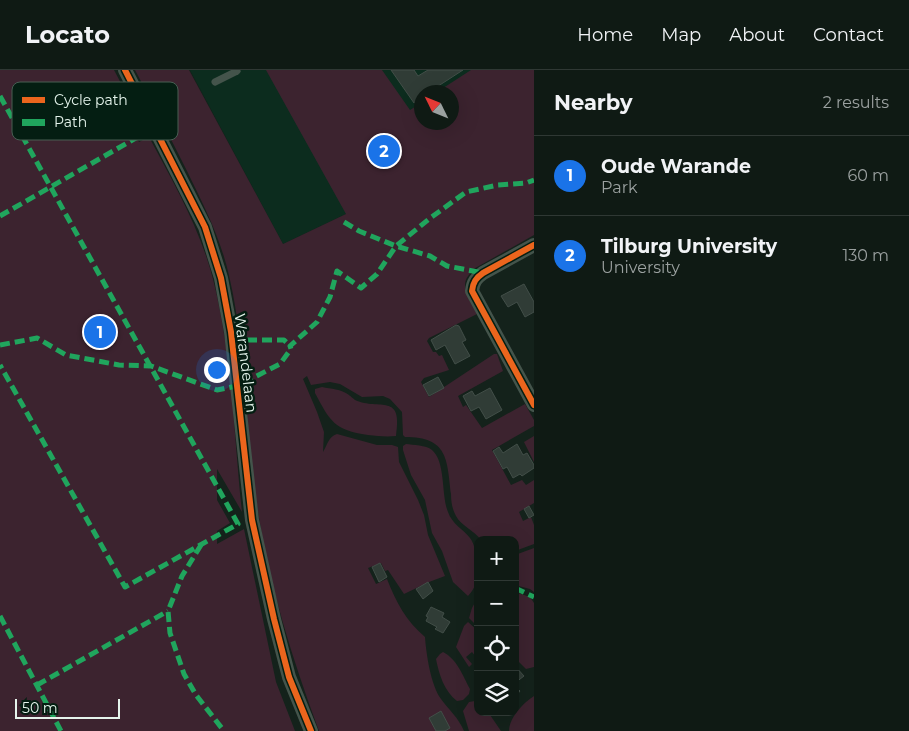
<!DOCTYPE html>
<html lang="en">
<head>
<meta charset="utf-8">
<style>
	body { margin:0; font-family:Montserrat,sans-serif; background:#18231d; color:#f1f3f6 }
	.controls { position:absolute; right:15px; bottom:15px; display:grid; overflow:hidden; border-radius:10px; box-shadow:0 5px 20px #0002 }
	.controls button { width:45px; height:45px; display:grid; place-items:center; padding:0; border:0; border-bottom:1px solid #2f3834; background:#0f1a14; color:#f1f3f6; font:25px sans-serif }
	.compass { position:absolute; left:414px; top:15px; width:45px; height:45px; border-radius:50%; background:#0f1a14; box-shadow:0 5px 20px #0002; rotate:313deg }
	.scale { position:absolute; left:15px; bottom:12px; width:105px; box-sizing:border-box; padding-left:5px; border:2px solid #e5f4ec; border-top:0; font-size:14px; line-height:18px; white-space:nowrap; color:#e5f4ec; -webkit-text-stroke:4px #041e12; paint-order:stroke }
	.you { position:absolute; left:216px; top:299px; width:18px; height:18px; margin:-12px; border:4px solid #fff; border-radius:50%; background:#1a73e8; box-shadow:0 0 0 8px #1a73e833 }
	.badge { display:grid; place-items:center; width:32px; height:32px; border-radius:50%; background:#1a73e8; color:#fff; font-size:16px; font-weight:700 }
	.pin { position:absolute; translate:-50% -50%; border:2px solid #fff; box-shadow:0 1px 5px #0006 }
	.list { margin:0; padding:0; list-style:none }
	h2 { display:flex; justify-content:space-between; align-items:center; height:65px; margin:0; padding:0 20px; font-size:21px }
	h2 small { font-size:16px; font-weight:400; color:#9ba1a0 }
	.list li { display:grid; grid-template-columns:32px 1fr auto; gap:15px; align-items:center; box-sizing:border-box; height:80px; padding:0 20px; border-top:1px solid #2f3834 }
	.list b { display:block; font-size:19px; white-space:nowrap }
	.list p { margin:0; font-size:16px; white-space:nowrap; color:#9ba1a0 }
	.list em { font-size:16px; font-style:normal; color:#9ba1a0 }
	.icon { flex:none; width:28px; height:28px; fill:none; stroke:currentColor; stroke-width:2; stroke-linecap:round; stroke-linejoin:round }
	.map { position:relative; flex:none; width:534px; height:661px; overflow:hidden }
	header { display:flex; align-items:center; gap:30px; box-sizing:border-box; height:70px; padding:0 25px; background:#0f1a14; border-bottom:1px solid #2f3834 }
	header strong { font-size:24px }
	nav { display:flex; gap:28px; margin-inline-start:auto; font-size:18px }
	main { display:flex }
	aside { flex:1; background:#0f1a14 }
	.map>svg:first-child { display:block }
</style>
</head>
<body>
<header>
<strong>Locato</strong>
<nav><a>Home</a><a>Map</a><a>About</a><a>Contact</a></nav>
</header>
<main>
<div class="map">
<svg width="534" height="661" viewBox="0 0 534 661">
	<rect width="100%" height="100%" fill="#14221b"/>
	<!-- built -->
	<path fill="#0c2c1e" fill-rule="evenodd" d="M190,0H534L441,110L346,144L283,174ZM422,22H452V52H422Z"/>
	<!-- green -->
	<g fill="#3c232f">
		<path d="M0,0H114L143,55L133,62L139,72L149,67C173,112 200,158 213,209C232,284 234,365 242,442L217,399V430L230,453L217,461V474L244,459L276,612L295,661H0Z"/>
		<path d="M135,0H189L283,174L346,144L266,0H382L410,40L421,33L422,52H452V22H437L471,0H534V165L470,201L472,202C457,214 470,230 477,244L429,268L427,271L433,282H436L439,286L442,285L449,300L424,308L421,312L429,327L494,284H497L503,301L458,326L463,337L466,335L482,358L525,334L534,350V356L492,380L511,415L522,410L526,415L534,410V433L519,442L523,451L531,447L534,455V474L515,481V470H481C474,460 461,456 456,446C452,439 451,431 451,424C447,389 448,367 405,367L403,365L402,342L390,329L383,326L362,327L340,314L330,312L311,315L307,306L303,309L317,342L324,362L323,382C328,374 328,367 337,364L377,375H392L398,377L399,392L418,430L424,445L428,465L445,506L429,512L404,524L388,500L385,501L381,493L368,498L376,514L387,509C396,532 406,551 425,567C426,583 431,616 441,629C449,640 458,647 464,661H319C289,580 264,498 254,413C245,345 245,277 230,210C222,171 204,136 187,101C170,67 153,34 135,0Z"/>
		<path d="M322,317C331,319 341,319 349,325C349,325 354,329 355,330C380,341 403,322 396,366C386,367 378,366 368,365C334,360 330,351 315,323V319Z"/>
		<polygon points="534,366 534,392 524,372"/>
		<path d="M406,374C413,375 426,375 432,380C446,392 441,425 448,442C452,454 463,459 470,468C476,475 480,501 477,509C476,515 472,522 468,526L453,512L442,481L432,463L425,430L411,405L403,380V376Z"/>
		<polygon points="534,478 534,522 530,519 515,515 515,485"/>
		<polygon points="515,522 530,527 534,533 534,597 526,599 515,588"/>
		<polygon points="478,527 478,557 469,548 472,538"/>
		<polygon points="468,552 478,561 478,585 476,587 472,582 466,587 472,594 469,597 456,577 464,556"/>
		<path d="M443,582C457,589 463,606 470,619L469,624L463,630L457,631C444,621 439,604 436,589L440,584Z"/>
		<path d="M534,626V661H509C509,648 523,633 534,626Z"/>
		<polygon points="475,631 478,633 478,642 488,642 501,661 469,661 463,641 469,632"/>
	</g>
	<!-- building -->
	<g fill="#303c36" stroke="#424e48">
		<polygon points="391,0 414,0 418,6 428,0 463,0 429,22 422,22 422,28 414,33"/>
		<polygon points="524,214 534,232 534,242 525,247 517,232 508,237 501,226"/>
		<polygon points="456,255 459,256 466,270 462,272 470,286 455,294 445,275 436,280 431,270"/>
		<polygon points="438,307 444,318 429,326 423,315"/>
		<polygon points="490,318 502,340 486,349 479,337 471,341 463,326 472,321 475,326"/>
		<polygon points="517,374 523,385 527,383 534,395 534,398 522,406 520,404 513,408 507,397 503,399 493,381 499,377 503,383"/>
		<polygon points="529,436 534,445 529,448 524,439"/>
		<polygon points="380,493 387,507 379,512 372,497"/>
		<polygon points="428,512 433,521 423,529 416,519"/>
		<polygon points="431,537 444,543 442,547 450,552 443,563 435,559 437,557 426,551 428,547 426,546"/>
		<polygon points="515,596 524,606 515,613"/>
		<polygon points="515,616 520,621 515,627"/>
		<polygon points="441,641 450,658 445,661 436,661 429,648"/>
	</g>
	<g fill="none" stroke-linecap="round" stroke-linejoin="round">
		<!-- service -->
		<polyline stroke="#44544b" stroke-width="7" points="215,12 237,1"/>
		<!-- minor -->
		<g stroke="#44544b" stroke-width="14">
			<polyline points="125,0 205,157 221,208 231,262 252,450 274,549 289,607 311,661"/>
			<path d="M534,175L483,203C476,208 473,212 472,221L534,335"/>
		</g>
		<!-- quiet -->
		<g stroke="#20a55d" stroke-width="5" stroke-dasharray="10 5" stroke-linecap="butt">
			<polyline points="0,26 238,454 125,517 0,295"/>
			<polyline points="0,146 155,57"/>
			<polyline points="344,152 359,161 396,176 430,186 447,196 483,203"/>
			<polyline points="232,270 284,270 290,276"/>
			<polyline points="0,275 37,268 66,285 119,295 151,296 217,320 237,316 280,294 291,279 290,276 317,252 330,227 337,201 361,218 377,204 396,176 429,149 466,122 498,115 526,113 534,110"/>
			<polyline points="201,475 182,506 168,541 170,563 184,604 196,625 224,661"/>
			<polyline points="515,518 534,527"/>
			<polyline points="0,546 61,661"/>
			<polyline points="37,615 168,541"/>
		</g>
		<defs>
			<g id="cycleway">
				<polyline points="125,0 205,157 221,208 231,262 252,450 274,549 289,607 311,661"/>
				<path d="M534,175L483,203C476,208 473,212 472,221L534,335"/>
			</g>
		</defs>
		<!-- cycleway casing -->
		<use href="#cycleway" stroke="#041e12" stroke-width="9"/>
		<!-- cycleway -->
		<use href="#cycleway" stroke="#eb651d" stroke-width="6"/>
	</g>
	<g text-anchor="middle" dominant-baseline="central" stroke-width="5" stroke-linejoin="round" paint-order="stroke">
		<!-- street labels -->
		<g font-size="15" fill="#e5f4ec" stroke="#041e12">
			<text transform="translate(246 293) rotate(83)">Warandelaan</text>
		</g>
	</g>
	<!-- legend -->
	<rect x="12" y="12" width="166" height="58" rx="8" fill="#041e12" stroke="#485e53" stroke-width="1"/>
	<rect x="22" y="27" width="23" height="6" fill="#eb651d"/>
	<rect x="22" y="49" width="23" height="7" fill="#20a55d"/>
	<g font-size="14" fill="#e5f4ec">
		<text x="54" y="35">Cycle path</text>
		<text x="54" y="57">Path</text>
	</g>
</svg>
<div class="controls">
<button>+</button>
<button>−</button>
<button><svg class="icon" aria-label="locate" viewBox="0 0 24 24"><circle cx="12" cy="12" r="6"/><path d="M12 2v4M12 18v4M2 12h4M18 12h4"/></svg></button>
<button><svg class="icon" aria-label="layers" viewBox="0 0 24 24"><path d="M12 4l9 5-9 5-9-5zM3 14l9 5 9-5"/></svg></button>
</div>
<svg class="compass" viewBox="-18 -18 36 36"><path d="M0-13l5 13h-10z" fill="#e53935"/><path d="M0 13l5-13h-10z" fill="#9ba1a0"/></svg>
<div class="scale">50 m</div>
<div class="you"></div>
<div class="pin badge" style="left:100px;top:262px">1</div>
<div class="pin badge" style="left:384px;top:81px">2</div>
</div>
<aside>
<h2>Nearby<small>2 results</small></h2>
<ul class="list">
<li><span class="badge">1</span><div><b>Oude Warande</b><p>Park</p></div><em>60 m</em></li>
<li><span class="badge">2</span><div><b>Tilburg University</b><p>University</p></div><em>130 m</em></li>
</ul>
</aside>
</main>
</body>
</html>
